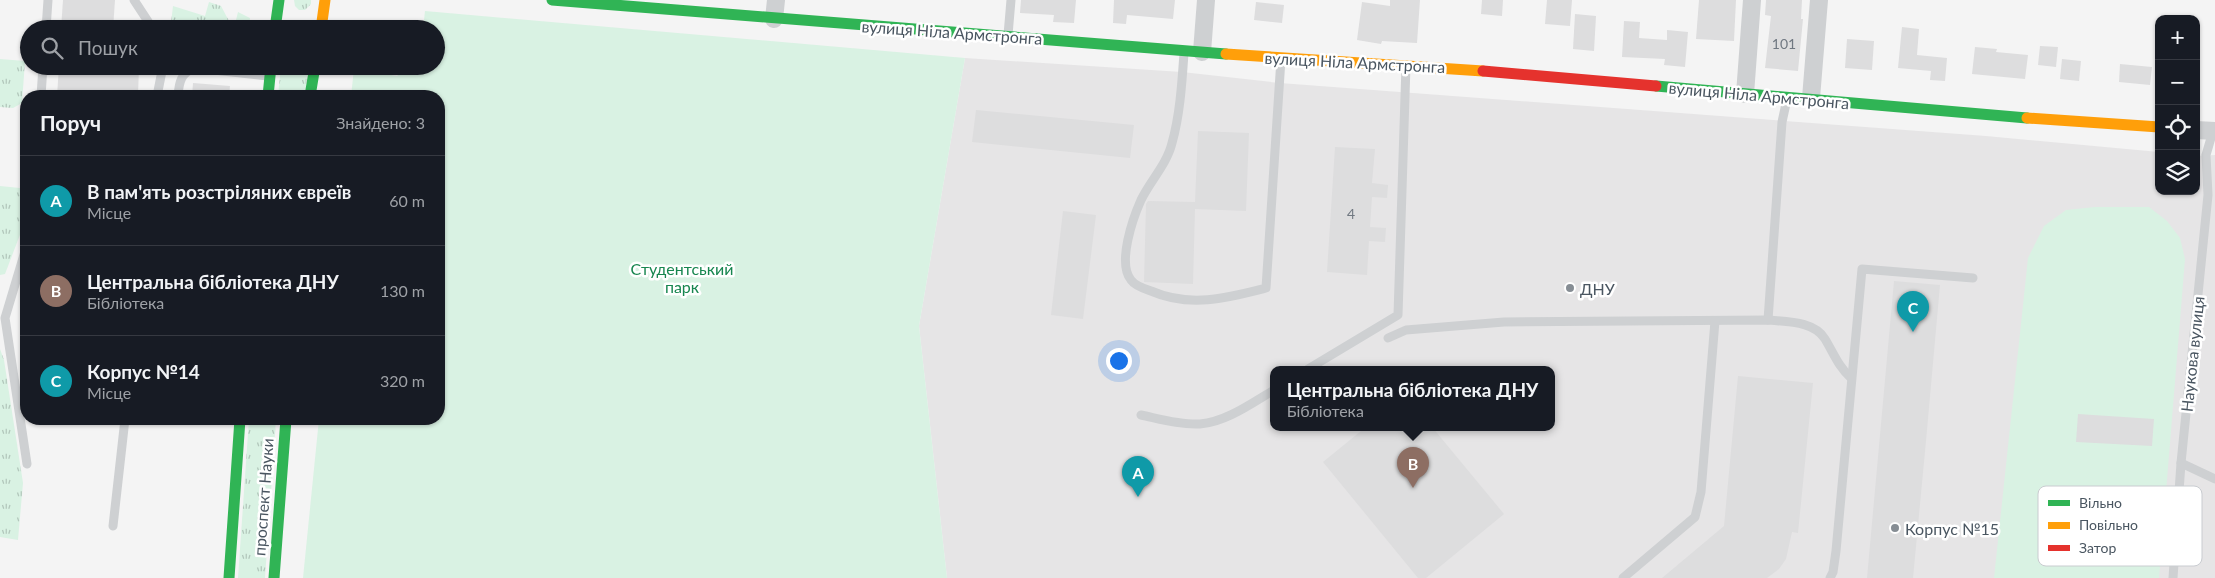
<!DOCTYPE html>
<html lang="uk">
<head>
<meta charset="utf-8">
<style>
	body { margin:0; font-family:Lato,sans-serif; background:#242831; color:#f1f3f6 }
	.controls { position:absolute; right:15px; top:15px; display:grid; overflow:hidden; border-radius:10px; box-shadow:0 1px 4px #0004 }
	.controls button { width:45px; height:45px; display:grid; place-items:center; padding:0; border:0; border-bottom:1px solid #363941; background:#171b24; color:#f1f3f6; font:25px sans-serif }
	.you { position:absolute; left:1118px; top:360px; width:18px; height:18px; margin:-12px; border:4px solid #fff; border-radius:50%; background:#1a73e8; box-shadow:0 0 0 8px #1a73e833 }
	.badge { display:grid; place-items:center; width:32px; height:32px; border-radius:50%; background:#0f766e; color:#fff; font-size:16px; font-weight:700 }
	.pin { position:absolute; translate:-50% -41px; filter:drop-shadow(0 1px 2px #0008) }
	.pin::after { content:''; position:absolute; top:26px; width:18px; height:15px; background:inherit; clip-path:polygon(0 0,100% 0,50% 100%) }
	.popup { position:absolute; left:1270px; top:366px; width:285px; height:65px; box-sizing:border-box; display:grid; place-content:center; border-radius:10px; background:#171b24; filter:drop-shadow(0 1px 4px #0005); font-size:16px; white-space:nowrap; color:#9ea1a6 }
	.popup b { font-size:19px; color:#f1f3f6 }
	.popup::after { content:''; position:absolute; left:50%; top:100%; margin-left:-10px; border:10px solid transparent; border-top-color:#171b24 }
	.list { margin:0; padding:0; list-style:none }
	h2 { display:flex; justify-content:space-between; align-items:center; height:65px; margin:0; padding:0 20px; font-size:21px }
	h2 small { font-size:16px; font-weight:400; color:#9ea1a6 }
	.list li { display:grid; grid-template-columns:32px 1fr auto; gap:15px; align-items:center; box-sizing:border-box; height:90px; padding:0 20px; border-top:1px solid #363941 }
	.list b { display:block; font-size:19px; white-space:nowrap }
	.list p { margin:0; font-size:16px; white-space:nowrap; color:#9ea1a6 }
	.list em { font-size:16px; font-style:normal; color:#9ea1a6 }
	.icon { flex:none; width:28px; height:28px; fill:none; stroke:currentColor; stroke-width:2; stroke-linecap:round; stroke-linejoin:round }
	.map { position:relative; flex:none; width:2215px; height:578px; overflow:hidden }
	.search { position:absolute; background:#171b24; box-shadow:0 1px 4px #0004; left:20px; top:20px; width:425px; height:55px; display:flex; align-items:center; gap:12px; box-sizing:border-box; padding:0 18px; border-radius:28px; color:#9ea1a6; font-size:19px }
	.panel { position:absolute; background:#171b24; box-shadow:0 1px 4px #0004; left:20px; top:90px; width:425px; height:335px; border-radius:20px }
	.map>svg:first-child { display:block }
</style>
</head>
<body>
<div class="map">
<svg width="2215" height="578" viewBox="0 0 2215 578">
	<defs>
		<pattern id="grass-tufts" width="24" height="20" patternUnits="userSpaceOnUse" patternTransform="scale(1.25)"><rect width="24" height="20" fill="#d9f2e3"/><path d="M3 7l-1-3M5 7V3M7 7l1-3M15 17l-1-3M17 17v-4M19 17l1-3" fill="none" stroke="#b2c7bb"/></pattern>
	</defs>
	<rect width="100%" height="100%" fill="#f4f4f4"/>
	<!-- education -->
	<path fill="#e6e5e6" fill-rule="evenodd" d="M965,58L1182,72L1280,83L1986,136L2159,152V191H2196V156L2215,155V578H947L919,326ZM1274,369H1552V427H1274Z"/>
	<!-- grass -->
	<g fill="url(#grass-tufts)">
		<polygon points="294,0 311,0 311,4 305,10 299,10 295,6"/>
		<polygon points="209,2 221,6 229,21 235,24 238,12 250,18 249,29 173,29 171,23 173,6 205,16"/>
		<polygon points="0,59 25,61 22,103 13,108 0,107"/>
		<polygon points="281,66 308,66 305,96 278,96"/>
		<polygon points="0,186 20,188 26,198 26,219 5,274 0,275"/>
		<polygon points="0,349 4,360 23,483 18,540 0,537"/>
		<polygon points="249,419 276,419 265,578 238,578"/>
	</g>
	<!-- park -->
	<g fill="#d9f2e3">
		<polygon points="425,11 965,58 919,326 947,578 303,578 319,419 439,419 439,96 351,96 354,69 397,76 408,66 436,66 436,29 423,29"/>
		<polygon points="2095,207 2149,207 2167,221 2180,238 2185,259 2159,578 1994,578 2028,258 2044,226 2066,210"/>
	</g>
	<!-- building -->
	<g fill="#ddddde">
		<polygon points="63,0 115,0 113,29 61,29"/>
		<polygon points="1021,0 1076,0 1074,23 1053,22 1054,15 1020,13"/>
		<polygon points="1114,0 1175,0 1173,19 1127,15 1126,24 1113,23"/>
		<polygon points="1390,0 1420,0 1417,43 1382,41 1381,44 1357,40 1362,2 1390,6"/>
		<polygon points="1482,0 1503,0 1502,16 1481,14"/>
		<polygon points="1547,0 1572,0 1570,26 1545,24"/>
		<polygon points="1699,0 1736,0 1734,41 1696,39"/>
		<polygon points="1766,0 1802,0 1801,19 1803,19 1798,71 1765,68 1771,16 1765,15"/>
		<polygon points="1256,2 1284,5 1282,23 1254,20"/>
		<polygon points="1575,14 1596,16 1594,51 1573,49"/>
		<polygon points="1624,21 1640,22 1639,38 1667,40 1667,30 1688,32 1685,67 1664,65 1665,59 1622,57"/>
		<polygon points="1902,27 1919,29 1917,55 1947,58 1945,81 1930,80 1931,71 1898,68"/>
		<polygon points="1847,39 1874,41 1872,70 1845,68"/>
		<polygon points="2040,46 2058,47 2056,67 2038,65"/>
		<polygon points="1975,47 1997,49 1996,52 2028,55 2025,79 1972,74"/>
		<polygon points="2062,59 2081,61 2079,81 2060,79"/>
		<polygon points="2120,64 2152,67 2150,85 2119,82"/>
		<polygon points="59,66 139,66 138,96 57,96"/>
		<polygon points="193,83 230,86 229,96 192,96"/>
		<polygon points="976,110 1134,125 1130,158 972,142"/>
		<polygon points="1198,131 1249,133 1246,211 1195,209 1193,284 1144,282 1146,204 1148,201 1195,202"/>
		<polygon points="1335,147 1375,149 1372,183 1388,185 1387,198 1372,197 1370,227 1386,228 1385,242 1369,241 1367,275 1327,272"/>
		<polygon points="1063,211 1096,215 1083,319 1051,315"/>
		<polygon points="1894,281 1940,285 1926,441 1913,578 1867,578"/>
		<polygon points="1738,376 1813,383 1798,533 1792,532 1786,559 1779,569 1767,578 1662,578 1724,526"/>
		<polygon points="2078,414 2154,419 2152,446 2076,442"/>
		<polygon points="1366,427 1432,427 1504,514 1426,578 1418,578 1323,462"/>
	</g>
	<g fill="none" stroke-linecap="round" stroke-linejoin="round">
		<!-- lane -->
		<g stroke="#ced0d2" stroke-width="9">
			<polyline points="134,0 153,29"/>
			<polyline points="46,29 48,0"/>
			<polyline points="1008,35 1011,0"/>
			<path d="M1184,53C1182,82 1180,115 1172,143C1167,164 1150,181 1141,200C1133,218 1117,263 1131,280C1135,286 1145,289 1151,291C1190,308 1227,298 1266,288L1281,59"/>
			<polyline points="41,96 43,66"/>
			<polyline points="157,96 163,66"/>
			<path d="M178,96C179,82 181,72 196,68L267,76"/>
			<polyline points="26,248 5,318 27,464"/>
			<polyline points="1768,320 1782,122 1787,99"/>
			<path d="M1388,338L1406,330L1504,322L1768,320C1787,322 1814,321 1825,339C1834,354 1838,366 1851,378"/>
			<polyline points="1308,369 1398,315 1406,65"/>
			<path d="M1141,415C1160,419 1180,425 1200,424C1226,422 1252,403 1274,390"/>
			<polyline points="2181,463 2215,479"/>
			<polyline points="113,526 125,419"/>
			<polyline points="1623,578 1695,517 1701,492 1715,321"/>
			<polyline points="1830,578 1833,572 1836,551 1862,269 1973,278"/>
			<polyline points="2173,578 2181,463 2208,195 2206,155 2213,131"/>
		</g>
		<!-- street -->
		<g stroke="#ced0d2" stroke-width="18">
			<polyline points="774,19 776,0"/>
			<polyline points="1202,52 1206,0"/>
			<polyline points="1745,94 1752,0"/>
			<polyline points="1811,98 1819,0"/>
			<polyline points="2196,130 2215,131"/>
		</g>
		<!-- fast -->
		<g stroke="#30b455" stroke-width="11">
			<polyline points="552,0 1226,54"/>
			<polyline points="275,29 279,0"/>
			<polyline points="1656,86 2027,118"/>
			<polyline points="268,96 271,66"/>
			<polyline points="310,96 315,66"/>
			<polyline points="229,578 240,419"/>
			<polyline points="274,578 286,419"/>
		</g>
		<!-- slow -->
		<g stroke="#ff9f0a" stroke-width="11">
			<polyline points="321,29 325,0"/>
			<polyline points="1226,54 1483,71"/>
			<polyline points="2027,118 2159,127"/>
		</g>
		<!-- jam -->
		<polyline stroke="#e5322d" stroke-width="11" points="1483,71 1656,86"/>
	</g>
	<!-- markers -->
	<g fill="#868d94" stroke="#fff" stroke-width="2">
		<circle cx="1570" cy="288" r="5"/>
		<circle cx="1895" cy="528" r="5"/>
	</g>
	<g text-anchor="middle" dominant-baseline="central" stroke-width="5" stroke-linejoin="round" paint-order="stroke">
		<!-- number labels -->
		<g font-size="14" fill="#707881">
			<text x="1784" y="43">101</text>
			<text x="1351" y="213">4</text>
		</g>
		<!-- street labels -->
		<g font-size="16" fill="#4a5661" stroke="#fff">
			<text transform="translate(952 32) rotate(4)">вулиця Ніла Армстронга</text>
			<text transform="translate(1355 62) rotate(3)">вулиця Ніла Армстронга</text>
			<text transform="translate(1759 95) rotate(5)">вулиця Ніла Армстронга</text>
			<text transform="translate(2192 354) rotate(-84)">Наукова вулиця</text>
			<text transform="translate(263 497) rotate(-86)">проспект Науки</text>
		</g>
		<!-- park labels -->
		<g font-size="16" fill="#17864f" stroke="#fff">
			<text x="682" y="268">Студентський<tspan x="682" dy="18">парк</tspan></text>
		</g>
		<!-- poi labels -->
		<g font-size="16" fill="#4a5661" stroke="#fff" text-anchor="start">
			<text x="1580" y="288">ДНУ</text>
			<text x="1905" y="528">Корпус №15</text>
		</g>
	</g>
	<!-- legend -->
	<rect x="2038" y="486" width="164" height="80" rx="8" fill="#fff" stroke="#c9ccd0" stroke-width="1"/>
	<rect x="2048" y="500" width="22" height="6" fill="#30b455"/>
	<rect x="2048" y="522" width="22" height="7" fill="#ff9f0a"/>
	<rect x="2048" y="545" width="22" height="6" fill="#e5322d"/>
	<g font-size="14" fill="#4a5661">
		<text x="2079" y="508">Вільно</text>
		<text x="2079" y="530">Повільно</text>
		<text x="2079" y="553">Затор</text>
	</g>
</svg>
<div class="controls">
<button>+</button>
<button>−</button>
<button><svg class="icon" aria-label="locate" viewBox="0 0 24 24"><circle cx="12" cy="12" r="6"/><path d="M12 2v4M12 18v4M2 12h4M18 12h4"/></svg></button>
<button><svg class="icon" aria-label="layers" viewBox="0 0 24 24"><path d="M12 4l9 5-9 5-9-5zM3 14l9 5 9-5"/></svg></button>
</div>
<div class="you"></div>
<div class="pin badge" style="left:1138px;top:497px;background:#0f9aa8">A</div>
<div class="pin badge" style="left:1413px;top:488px;background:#8d6e63">B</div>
<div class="popup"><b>Центральна бібліотека ДНУ</b>Бібліотека</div>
<div class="pin badge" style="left:1913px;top:332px;background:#0f9aa8">C</div>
<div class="search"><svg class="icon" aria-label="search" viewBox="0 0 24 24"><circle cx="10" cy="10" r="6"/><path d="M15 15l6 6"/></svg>Пошук</div>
<section class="panel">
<h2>Поруч<small>Знайдено: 3</small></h2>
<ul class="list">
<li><span class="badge" style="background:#0f9aa8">A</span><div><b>В пам'ять розстріляних євреїв</b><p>Місце</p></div><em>60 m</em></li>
<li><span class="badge" style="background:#8d6e63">B</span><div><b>Центральна бібліотека ДНУ</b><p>Бібліотека</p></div><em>130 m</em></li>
<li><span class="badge" style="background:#0f9aa8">C</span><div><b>Корпус №14</b><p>Місце</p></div><em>320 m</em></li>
</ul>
</section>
</div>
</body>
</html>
